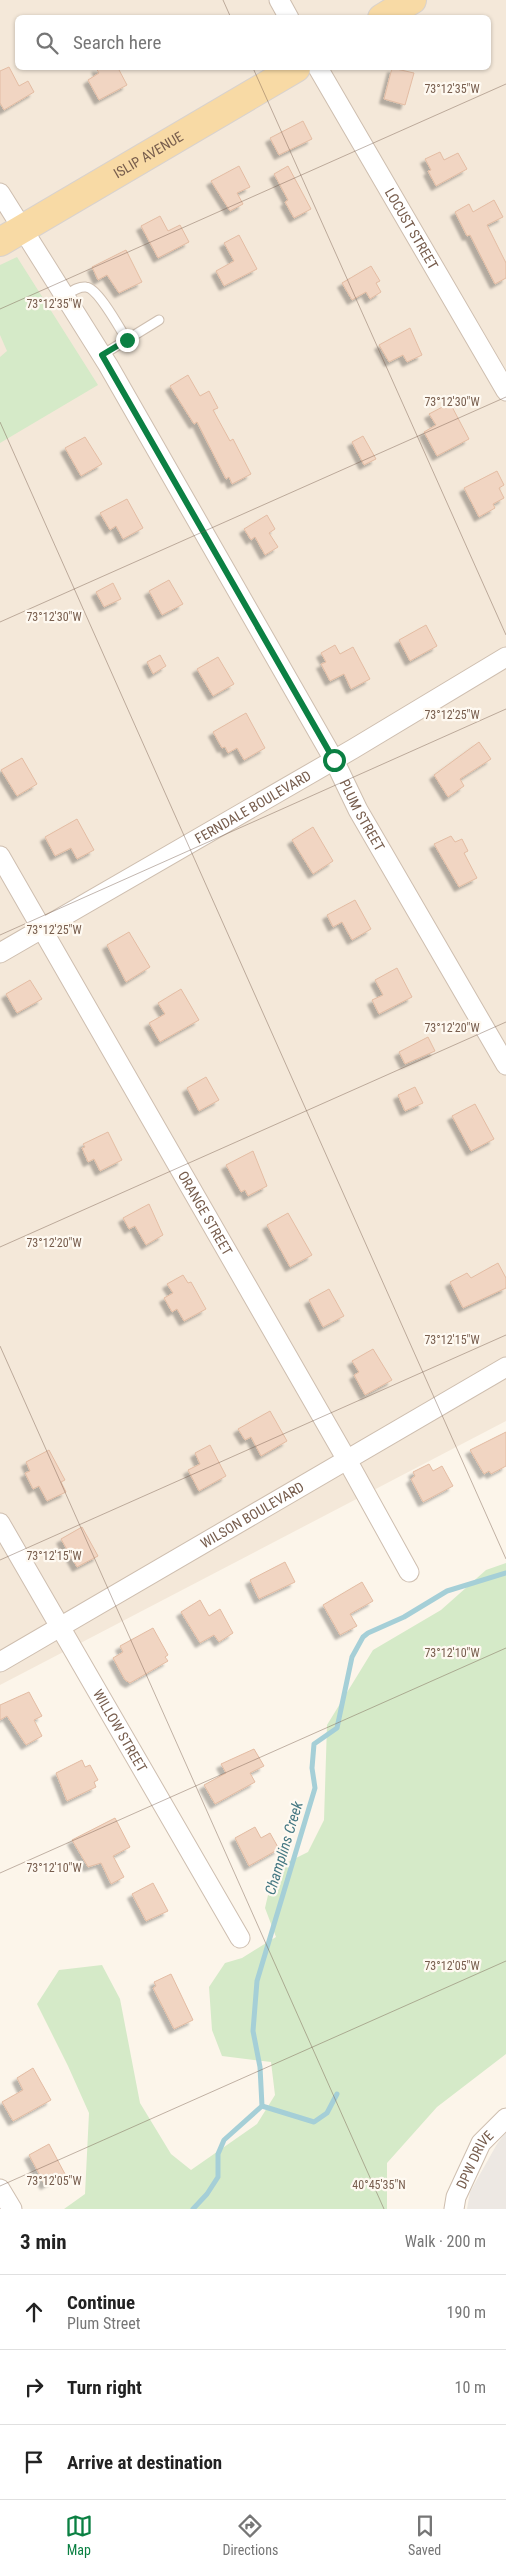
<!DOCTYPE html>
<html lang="en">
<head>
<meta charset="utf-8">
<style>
	body { margin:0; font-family:"Roboto Condensed",sans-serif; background:#f6f6f6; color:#222 }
	.stop { position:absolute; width:15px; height:15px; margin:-11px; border:4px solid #0b8043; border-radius:50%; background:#fff }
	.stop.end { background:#0b8043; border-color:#fff; box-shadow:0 1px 5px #0008 }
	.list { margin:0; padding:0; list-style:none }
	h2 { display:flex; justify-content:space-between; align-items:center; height:65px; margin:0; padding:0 20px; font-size:21px }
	h2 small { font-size:16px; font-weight:400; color:#767676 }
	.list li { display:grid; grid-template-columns:32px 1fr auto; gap:15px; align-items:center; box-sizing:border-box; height:75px; padding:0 20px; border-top:1px solid #e0e0e0 }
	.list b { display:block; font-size:19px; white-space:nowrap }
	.list p { margin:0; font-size:16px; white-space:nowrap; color:#767676 }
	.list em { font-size:16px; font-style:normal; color:#767676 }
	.icon { flex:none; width:28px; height:28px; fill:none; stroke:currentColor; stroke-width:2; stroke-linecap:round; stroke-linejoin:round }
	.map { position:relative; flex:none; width:506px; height:2209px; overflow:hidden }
	.search { position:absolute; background:#fff; box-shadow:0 1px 4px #0004; left:15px; right:15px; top:15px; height:55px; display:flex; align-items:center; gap:12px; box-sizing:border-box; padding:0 18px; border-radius:8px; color:#767676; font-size:19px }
	.sheet { height:290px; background:#fff }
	nav { display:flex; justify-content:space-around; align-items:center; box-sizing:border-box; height:70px; border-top:1px solid #e0e0e0; background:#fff; font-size:14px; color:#767676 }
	nav a { display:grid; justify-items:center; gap:2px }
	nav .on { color:#0b8043 }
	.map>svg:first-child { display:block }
</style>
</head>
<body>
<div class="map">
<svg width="506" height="2209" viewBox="0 0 506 2209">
	<defs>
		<filter id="shadow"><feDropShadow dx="-4.5" dy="4.5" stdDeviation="1" flood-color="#0004"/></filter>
	</defs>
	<rect width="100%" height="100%" fill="#fcf5ea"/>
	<!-- residential -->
	<path fill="#f4e8d9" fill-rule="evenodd" d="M0,0H506V1421L0,1685ZM18,18H488V68H18Z"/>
	<!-- industrial -->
	<polygon fill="#ede8e3" points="506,2132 506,2209 467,2209 470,2192 497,2144"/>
	<!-- green -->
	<g fill="#d5eac8">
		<polygon points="17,257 98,385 0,443 0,357 7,351 0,335 0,265"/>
		<polygon points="506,1563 506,2054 437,2107 387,2163 387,2209 64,2209 85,2194 89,2113 68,2066 37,2004 59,1970 102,1965 120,1999 140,2103 171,2154 191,2170 257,2124 275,2095 271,2062 222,2056 212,2030 209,1987 225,1963 242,1958 276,1937 265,1908 274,1869 308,1852 324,1820 327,1725 373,1650 441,1610 486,1570"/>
	</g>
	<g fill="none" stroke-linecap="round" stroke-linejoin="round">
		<!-- stream -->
		<g stroke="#a5cfd7" stroke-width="5">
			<polyline points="262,2106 314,2122 327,2113 337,2094"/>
			<polyline points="193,2209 207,2194 218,2177 218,2154 224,2140 262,2106 260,2067 253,2031 257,1981 315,1788 312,1768 314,1744 337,1728 352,1657 363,1637 368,1633 404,1617 447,1591 506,1573"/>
		</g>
	</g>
	<!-- building -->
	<g fill="#f1d5c2" stroke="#e3bca3" filter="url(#shadow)">
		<polygon points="9,67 19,86 28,81 34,92 4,110 0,103 0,71"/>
		<polygon points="96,68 118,68 127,85 99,100 88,80 99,73"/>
		<polygon points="392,68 414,73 405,105 384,99"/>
		<polygon points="303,121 312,139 279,155 270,138"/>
		<polygon points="440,152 444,160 458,153 467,169 436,186 428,171 431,170 425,159"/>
		<polygon points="239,166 250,187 237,193 243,204 230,211 211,181"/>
		<polygon points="288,166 311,209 294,218 285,202 288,200 274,174"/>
		<polygon points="494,200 503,217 487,225 506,263 506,278 495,284 470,235 467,236 455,212 469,204 473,212"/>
		<polygon points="160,216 168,231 180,225 189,242 158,258 141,226"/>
		<polygon points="239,235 257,269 224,286 216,271 234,261 224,243"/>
		<polygon points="126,250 142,282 119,293 107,275 98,280 92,267"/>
		<polygon points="371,266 380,281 376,283 381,292 370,299 366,292 352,300 342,283"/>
		<polygon points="410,328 422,355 407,362 403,355 389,362 379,345"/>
		<polygon points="188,375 200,396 209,391 218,408 213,410 230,441 233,439 251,474 232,484 229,477 226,479 197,422 194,424 170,386"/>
		<polygon points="450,403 469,439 437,456 424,432 436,425 429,414"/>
		<polygon points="363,436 376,459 364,465 352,442"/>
		<polygon points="85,437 102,464 81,476 65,448"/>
		<polygon points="497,471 504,485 499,488 504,498 493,504 495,508 479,517 464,488"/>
		<polygon points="127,499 143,528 123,539 116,526 110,530 100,513"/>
		<polygon points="267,515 275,529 269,533 278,547 265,555 255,537 251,540 244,529"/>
		<polygon points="169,580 183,604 162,615 149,591"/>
		<polygon points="113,583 121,599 104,607 96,592"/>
		<polygon points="426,625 437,646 410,661 399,640"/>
		<polygon points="335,645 340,654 353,647 370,679 351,689 344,674 330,681 321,664 326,662 321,653"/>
		<polygon points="160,655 166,666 153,674 147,662"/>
		<polygon points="218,657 234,684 213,696 197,669"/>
		<polygon points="246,713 265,748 244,760 237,748 228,753 225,747 222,748 213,732"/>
		<polygon points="479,742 491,759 460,779 464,786 448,797 434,775"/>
		<polygon points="22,758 37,784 17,796 1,770"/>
		<polygon points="77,819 94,850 77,859 71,848 55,856 45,837"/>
		<polygon points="313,827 333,861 313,874 292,840"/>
		<polygon points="451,836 455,842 462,839 468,851 464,853 477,878 459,887 434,844"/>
		<polygon points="355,900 371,929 352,940 342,922 333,927 327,915"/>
		<polygon points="129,932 150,967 126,982 107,945"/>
		<polygon points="397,968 412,997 379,1014 372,1000 383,995 375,980"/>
		<polygon points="30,980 42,999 17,1013 6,994"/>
		<polygon points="181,989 199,1020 160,1042 149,1023 165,1014 158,1003"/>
		<polygon points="428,1037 435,1051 405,1064 399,1052"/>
		<polygon points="206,1077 219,1100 199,1111 187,1088"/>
		<polygon points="415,1087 423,1103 405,1111 398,1095"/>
		<polygon points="475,1104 494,1139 471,1151 452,1116"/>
		<polygon points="108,1132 122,1160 100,1171 94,1159 88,1162 82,1148 85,1147 83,1144"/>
		<polygon points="253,1151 267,1186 248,1196 245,1190 241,1192 226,1165"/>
		<polygon points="149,1204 163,1235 146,1245 135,1226 129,1229 123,1218"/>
		<polygon points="288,1213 312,1255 290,1267 267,1225"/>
		<polygon points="498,1263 506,1278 506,1288 463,1308 450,1282 467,1273 471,1278"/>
		<polygon points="183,1275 188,1283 191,1282 206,1309 184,1321 177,1309 172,1312 164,1298 173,1293 167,1284"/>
		<polygon points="329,1289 344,1316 323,1327 309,1300"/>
		<polygon points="373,1349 392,1380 365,1395 354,1375 359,1372 352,1361"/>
		<polygon points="270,1411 287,1441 261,1456 251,1437 245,1440 238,1429"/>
		<polygon points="506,1432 506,1466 491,1474 489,1471 484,1474 470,1450"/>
		<polygon points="210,1445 226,1476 199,1491 188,1470 200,1464 195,1453"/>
		<polygon points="49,1450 65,1480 61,1482 66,1492 47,1501 39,1486 33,1489 25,1473 30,1471 26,1462"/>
		<polygon points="429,1464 433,1471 442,1466 453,1486 423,1502 411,1479 415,1476 413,1472"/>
		<polygon points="82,1527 98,1556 77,1567 61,1539"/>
		<polygon points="285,1562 295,1582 259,1599 250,1580"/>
		<polygon points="362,1582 373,1601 350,1614 357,1626 340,1635 323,1605"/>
		<polygon points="200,1600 209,1616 220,1609 233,1633 219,1642 214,1635 200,1643 181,1612"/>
		<polygon points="153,1628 168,1655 165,1657 168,1661 130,1683 125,1680 113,1658 123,1652 120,1646"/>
		<polygon points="29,1692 42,1716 34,1720 42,1736 26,1745 7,1716 0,1720 0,1705"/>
		<polygon points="254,1749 264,1766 250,1773 255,1782 215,1804 204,1785 226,1773 221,1764"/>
		<polygon points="82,1760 85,1767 90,1765 98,1780 94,1782 96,1787 67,1801 56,1773"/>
		<polygon points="115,1818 130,1847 113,1856 124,1877 111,1884 101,1863 88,1867 72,1840"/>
		<polygon points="255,1827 261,1838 270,1833 279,1849 249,1866 235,1838"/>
		<polygon points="153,1883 168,1911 146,1921 132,1894"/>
		<polygon points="171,1974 193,2020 174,2029 153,1988 156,1986 154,1982"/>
		<polygon points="33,2068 51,2100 13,2121 2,2102 23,2090 17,2078"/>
		<polygon points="49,2144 65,2174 45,2185 29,2155"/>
	</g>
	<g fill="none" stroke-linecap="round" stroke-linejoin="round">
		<defs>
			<g id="service">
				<path d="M64,296C71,292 78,286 86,287C98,288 120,329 127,340"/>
				<polyline points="102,355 159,320"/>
			</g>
			<g id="minor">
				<polyline points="279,0 289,18"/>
				<path id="s1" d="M318,68L506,391"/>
				<path id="s2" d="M0,193L108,365L334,760L358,810L506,1065"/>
				<path id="s3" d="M0,856L347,1460L409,1572"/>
				<path id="s4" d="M0,953L353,749L506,657"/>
				<path id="s5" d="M0,1523L240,1938"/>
				<path id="s6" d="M0,1662L506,1367"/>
				<polyline points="0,2189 12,2209"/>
				<path id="s7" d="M454,2209L456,2197L481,2143L506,2118"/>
			</g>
			<g id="primary">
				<polyline points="382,18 412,0"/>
				<path id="s8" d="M0,242L296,68"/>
			</g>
		</defs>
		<!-- service casing -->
		<use href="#service" stroke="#cebeaf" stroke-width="11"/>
		<!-- minor casing -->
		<use href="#minor" stroke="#cebeaf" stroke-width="21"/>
		<!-- primary casing -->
		<use href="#primary" stroke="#d9d2cd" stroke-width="30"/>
		<!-- service -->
		<use href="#service" stroke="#fff" stroke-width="9"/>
		<!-- minor -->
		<use href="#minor" stroke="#fff" stroke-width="19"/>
		<!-- primary -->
		<use href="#primary" stroke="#f8daa5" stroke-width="28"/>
	</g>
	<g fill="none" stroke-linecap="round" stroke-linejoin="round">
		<!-- route -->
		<polyline stroke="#0b8043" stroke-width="6" points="127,340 102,355 334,760"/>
	</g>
	<!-- ticks -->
	<path fill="none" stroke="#775d4d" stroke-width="1" stroke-opacity="0.45" d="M223,0L231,18M253,68L506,635M0,309L506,84M0,422L506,1559M0,622L506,397M0,935L506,709M0,1247L506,1022M0,1346L384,2209M0,1560L506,1335M0,1873L506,1648M0,2186L506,1961"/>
	<g text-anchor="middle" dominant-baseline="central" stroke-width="4.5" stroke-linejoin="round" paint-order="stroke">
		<!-- street labels -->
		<g font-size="14" fill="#775d4d" stroke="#fef9f1">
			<text stroke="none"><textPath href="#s8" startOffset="172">ISLIP AVENUE</textPath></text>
			<text stroke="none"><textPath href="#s1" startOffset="186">LOCUST STREET</textPath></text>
			<text stroke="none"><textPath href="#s4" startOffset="292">FERNDALE BOULEVARD</textPath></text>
			<text stroke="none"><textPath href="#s2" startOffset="720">PLUM STREET</textPath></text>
			<text stroke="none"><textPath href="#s3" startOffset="412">ORANGE STREET</textPath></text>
			<text stroke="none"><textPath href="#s6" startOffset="292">WILSON BOULEVARD</textPath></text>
			<text stroke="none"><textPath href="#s5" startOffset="240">WILLOW STREET</textPath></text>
			<text stroke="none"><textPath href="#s7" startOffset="54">DPW DRIVE</textPath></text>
		</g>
		<!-- water labels -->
		<g font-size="15" font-style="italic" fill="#447782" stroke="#fef9f1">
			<text transform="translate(284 1848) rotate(-73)">Champlins Creek</text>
		</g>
	</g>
	<g font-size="12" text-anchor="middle" fill="#775d4d" stroke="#fef9f1" stroke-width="4.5" stroke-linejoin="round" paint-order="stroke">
		<text x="452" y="93">73°12'35"W</text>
		<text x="54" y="308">73°12'35"W</text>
		<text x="452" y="406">73°12'30"W</text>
		<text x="54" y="621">73°12'30"W</text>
		<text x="452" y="719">73°12'25"W</text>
		<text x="54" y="934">73°12'25"W</text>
		<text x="452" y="1032">73°12'20"W</text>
		<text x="54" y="1247">73°12'20"W</text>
		<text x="452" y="1344">73°12'15"W</text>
		<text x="54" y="1560">73°12'15"W</text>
		<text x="452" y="1657">73°12'10"W</text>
		<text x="54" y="1872">73°12'10"W</text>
		<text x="452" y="1970">73°12'05"W</text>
		<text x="54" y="2185">73°12'05"W</text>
		<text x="379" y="2189">40°45'35"N</text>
	</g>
</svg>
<div class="stop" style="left:334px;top:760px"></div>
<div class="stop end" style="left:127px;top:340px"></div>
<div class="search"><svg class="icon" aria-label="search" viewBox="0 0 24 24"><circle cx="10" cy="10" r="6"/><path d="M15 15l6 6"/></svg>Search here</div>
</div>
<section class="sheet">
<h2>3 min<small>Walk · 200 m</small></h2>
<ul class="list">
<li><svg class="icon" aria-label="ahead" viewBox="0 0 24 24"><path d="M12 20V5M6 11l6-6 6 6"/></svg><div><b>Continue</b><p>Plum Street</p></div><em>190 m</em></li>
<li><svg class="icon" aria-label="right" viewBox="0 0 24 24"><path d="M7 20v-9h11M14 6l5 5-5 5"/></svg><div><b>Turn right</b></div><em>10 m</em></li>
<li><svg class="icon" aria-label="arrive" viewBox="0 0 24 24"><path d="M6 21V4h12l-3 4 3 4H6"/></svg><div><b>Arrive at destination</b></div></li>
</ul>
</section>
<nav>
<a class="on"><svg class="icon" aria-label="map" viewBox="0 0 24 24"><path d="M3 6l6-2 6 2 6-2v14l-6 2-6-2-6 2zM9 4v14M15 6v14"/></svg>Map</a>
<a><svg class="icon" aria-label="directions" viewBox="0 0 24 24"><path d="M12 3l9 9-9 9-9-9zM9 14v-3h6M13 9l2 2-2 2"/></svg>Directions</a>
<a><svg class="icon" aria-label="saved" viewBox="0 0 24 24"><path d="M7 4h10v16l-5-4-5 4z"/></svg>Saved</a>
</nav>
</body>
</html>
